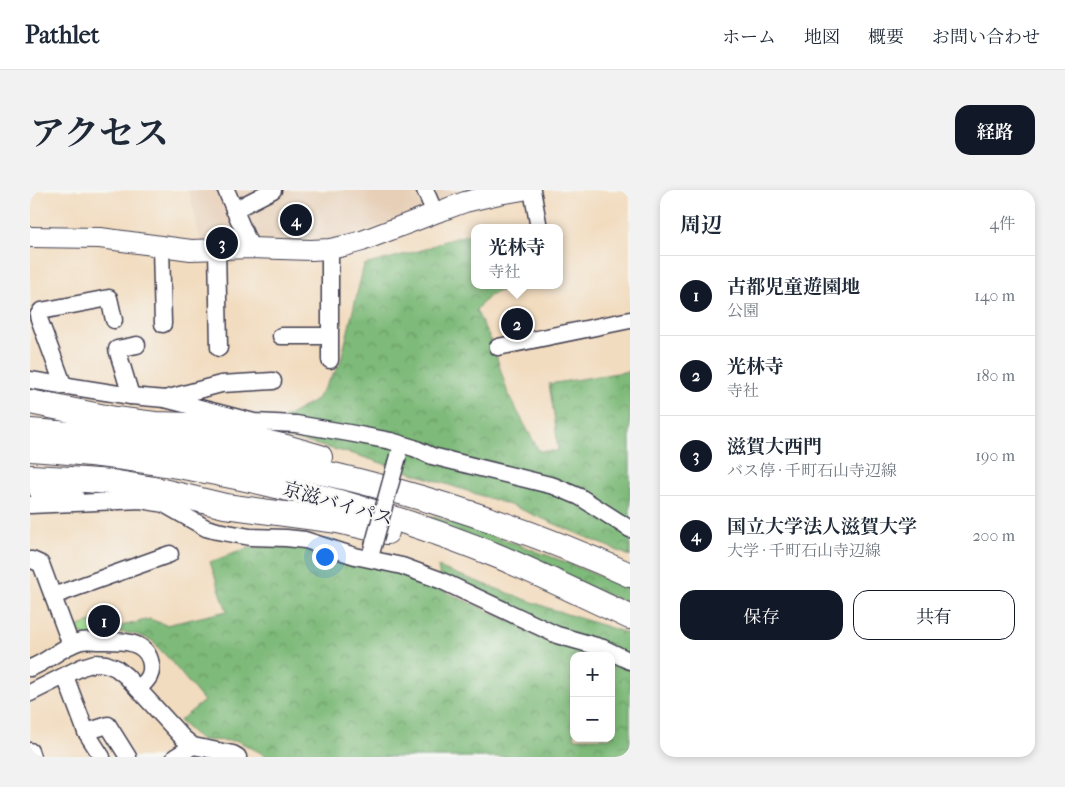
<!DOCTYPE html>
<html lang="ja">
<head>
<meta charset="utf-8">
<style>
	body { margin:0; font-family:"IM FELL French Canon","Noto Serif JP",serif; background:#f2f2f3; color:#1f2937 }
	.controls { position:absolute; right:15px; bottom:15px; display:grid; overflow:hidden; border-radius:10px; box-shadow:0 2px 8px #0003 }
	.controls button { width:45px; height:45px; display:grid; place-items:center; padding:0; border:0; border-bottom:1px solid #e0e1e3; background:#fff; color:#1f2937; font:25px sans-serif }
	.you { position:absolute; left:294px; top:366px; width:18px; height:18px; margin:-12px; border:4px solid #fff; border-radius:50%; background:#1a73e8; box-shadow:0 0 0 8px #1a73e833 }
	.badge { display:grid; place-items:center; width:32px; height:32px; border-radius:50%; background:#111827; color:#fff; font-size:16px; font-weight:700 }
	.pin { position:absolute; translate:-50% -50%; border:2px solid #fff; box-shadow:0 1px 5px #0006 }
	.popup { position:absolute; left:441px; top:34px; width:92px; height:65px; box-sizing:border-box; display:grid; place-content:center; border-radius:10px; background:#fff; filter:drop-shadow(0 1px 4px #0005); font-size:16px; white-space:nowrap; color:#747a83 }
	.popup b { font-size:19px; color:#1f2937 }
	.popup::after { content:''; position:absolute; left:50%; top:100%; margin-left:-10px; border:10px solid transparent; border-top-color:#fff }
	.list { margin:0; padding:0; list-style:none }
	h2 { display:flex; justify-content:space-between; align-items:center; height:65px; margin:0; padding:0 20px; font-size:21px }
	h2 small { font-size:16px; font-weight:400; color:#747a83 }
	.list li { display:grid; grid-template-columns:32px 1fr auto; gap:15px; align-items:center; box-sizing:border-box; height:80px; padding:0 20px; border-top:1px solid #e0e1e3 }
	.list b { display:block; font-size:19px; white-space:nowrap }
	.list p { margin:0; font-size:16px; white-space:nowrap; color:#747a83 }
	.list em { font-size:16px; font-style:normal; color:#747a83 }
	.actions { display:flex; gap:10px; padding:15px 20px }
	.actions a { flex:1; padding:11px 0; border:1px solid #111827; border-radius:15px; text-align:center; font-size:18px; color:#111827 }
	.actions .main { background:#111827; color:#fff }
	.map { position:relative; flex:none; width:600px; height:567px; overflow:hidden; border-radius:15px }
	header { display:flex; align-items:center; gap:30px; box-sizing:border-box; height:70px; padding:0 25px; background:#fff; border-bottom:1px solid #e0e1e3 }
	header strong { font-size:24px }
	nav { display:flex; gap:28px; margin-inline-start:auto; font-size:18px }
	.intro { display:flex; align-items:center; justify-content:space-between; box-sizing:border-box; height:120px; padding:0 30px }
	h1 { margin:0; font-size:35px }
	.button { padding:12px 22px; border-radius:15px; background:#111827; color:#fff; font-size:18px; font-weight:700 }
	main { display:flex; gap:30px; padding:0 30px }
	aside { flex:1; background:#fff; border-radius:15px; box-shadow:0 2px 8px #0003 }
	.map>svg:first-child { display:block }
</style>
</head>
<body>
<header>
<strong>Pathlet</strong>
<nav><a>ホーム</a><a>地図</a><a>概要</a><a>お問い合わせ</a></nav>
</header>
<div class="intro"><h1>アクセス</h1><a class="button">経路</a></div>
<main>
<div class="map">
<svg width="600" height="567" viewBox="0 0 600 567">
	<defs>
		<pattern id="forest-crowns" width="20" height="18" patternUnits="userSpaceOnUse" patternTransform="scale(1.25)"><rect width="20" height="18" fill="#7eba79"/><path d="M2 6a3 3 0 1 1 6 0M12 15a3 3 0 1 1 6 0" fill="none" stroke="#679764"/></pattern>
		<pattern id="park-crowns" width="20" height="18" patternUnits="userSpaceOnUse" patternTransform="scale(1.25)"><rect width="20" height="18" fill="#9dda8e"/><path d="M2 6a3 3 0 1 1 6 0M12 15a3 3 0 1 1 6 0" fill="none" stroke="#87bb7b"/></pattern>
	</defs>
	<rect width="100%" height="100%" fill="#f6f6f2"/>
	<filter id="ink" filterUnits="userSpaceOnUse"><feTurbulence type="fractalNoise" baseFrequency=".02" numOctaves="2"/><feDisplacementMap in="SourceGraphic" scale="10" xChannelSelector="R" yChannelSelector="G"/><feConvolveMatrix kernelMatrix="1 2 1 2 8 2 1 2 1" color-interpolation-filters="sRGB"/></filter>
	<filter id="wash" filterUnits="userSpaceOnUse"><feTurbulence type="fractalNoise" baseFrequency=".0096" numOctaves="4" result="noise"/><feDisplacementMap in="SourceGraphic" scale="20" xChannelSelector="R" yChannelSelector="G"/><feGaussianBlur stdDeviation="1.12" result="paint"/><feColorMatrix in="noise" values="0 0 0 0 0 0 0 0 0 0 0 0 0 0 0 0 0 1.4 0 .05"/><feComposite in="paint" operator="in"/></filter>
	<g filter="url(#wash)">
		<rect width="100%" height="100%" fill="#f2dcbf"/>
		<!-- built -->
		<polygon fill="#e7cfb7" points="159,0 456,0 297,53 171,53"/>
		<!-- forest -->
		<g fill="url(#forest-crowns)" stroke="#506e5a">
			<polygon points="444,43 444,95 483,95 459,106 446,120 463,155 478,204 509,261 528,261 525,231 519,194 600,181 600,366 483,316 327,265 231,241 286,210 310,174 334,75 392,60 415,51"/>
			<path d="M405,327C471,348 537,370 600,400V414L393,330Z"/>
			<polygon points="274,355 379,385 523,451 573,466 544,466 544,548 581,548 581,469 600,479 600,567 236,567 233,564 208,551 171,550 149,531 174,511 139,469 121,450 105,444 88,442 87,437 120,429 136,435 197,421 180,372 218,358"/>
			<polygon points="408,377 524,420 600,444 600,467 548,448 410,388"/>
		</g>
		<!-- park -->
		<polygon fill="url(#park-crowns)" stroke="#607e64" points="82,425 88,442 71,444 58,447 50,443 47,437"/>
	</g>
	<g filter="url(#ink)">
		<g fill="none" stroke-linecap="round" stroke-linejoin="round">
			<defs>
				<g id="minor">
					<polyline points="196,0 221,58"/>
					<polyline points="395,0 405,23"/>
					<polyline points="502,0 509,38"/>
					<polyline points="204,20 243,0"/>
					<polyline points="131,57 133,134"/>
					<polyline points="187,59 189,158"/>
					<polyline points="251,146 299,146"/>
					<polyline points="468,157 600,130"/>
					<polyline points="300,170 300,59"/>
					<polyline points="0,190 101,206 135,209 191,194 243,191"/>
					<polyline points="33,194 8,126 11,121 79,108 84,130"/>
					<polyline points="101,206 87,159 107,155"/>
					<polyline points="135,209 224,232 266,234 319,243 361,251 384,258 402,266 524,296 550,307 600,339"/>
					<polyline points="7,301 45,304"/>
					<polyline points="0,315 111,310 134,314 176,338 187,341 220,347 256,348 275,350 325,366 372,376 410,390 527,445 573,458 600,471"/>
					<polyline points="0,370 2,370 11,374 41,455"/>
					<polyline points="23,406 140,364"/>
					<path d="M0,478C18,472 32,456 51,451C57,450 64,451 70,451C88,451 114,449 120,470C124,484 118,490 108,499"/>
					<polyline points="35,486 56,542"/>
					<polyline points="0,503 52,477 65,473 76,474 86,478 96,486 153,548 163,556 203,564 208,567"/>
					<polyline points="0,561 2,567"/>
					<polyline points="72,567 56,542 78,535 98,567"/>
					<polyline points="145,567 163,556"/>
				</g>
				<polyline id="major" points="0,47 70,48 161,60 221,58 281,60 300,59 314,56 332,51 405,23 435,12 469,4 493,0"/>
				<g id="highway">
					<polyline points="0,212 85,229 125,234 163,235 256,257 290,267"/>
					<path d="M0,241C43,244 86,247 128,253C163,257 198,263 233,270C359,294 483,332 600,385"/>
					<path d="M0,259C158,269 324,307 470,367C514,386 557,407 600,427"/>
					<polyline points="0,287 40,289 82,292 124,299 195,316 308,331 357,342"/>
				</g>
			</defs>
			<!-- minor casing -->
			<use href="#minor" stroke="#413e4f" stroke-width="19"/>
			<!-- major casing -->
			<use href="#major" stroke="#413e4f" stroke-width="22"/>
			<!-- highway casing -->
			<use href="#highway" stroke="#413e4f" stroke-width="26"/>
			<!-- minor -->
			<use href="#minor" stroke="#fff" stroke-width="16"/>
			<!-- major -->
			<use href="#major" stroke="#fff" stroke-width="20"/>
			<!-- highway -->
			<use href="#highway" stroke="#fff" stroke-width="24"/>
			<defs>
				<polyline id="minor-bridge" points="342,360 368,266"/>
			</defs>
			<!-- minor-bridge casing -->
			<use href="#minor-bridge" stroke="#413e4f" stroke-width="19" stroke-linecap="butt"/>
			<!-- minor-bridge -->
			<use href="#minor-bridge" stroke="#fff" stroke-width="16"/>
		</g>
	</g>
	<g text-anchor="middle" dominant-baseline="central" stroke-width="4" stroke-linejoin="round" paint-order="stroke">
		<!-- street labels -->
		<g font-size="19" fill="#22223b" stroke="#f6f6f2">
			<text transform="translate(308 314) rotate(16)">京滋バイパス</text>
		</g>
	</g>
</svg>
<div class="controls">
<button>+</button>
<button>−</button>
</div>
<div class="you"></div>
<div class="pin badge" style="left:74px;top:431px">1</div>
<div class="pin badge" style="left:487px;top:134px">2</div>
<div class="popup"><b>光林寺</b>寺社</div>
<div class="pin badge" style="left:192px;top:53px">3</div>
<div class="pin badge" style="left:266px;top:30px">4</div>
</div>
<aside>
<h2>周辺<small>4件</small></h2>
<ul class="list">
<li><span class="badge">1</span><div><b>古都児童遊園地</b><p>公園</p></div><em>140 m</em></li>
<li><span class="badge">2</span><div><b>光林寺</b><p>寺社</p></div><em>180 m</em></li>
<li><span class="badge">3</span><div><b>滋賀大西門</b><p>バス停 · 千町石山寺辺線</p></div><em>190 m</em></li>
<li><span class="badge">4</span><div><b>国立大学法人滋賀大学</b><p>大学 · 千町石山寺辺線</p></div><em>200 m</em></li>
</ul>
<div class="actions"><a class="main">保存</a><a>共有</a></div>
</aside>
</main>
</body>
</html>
